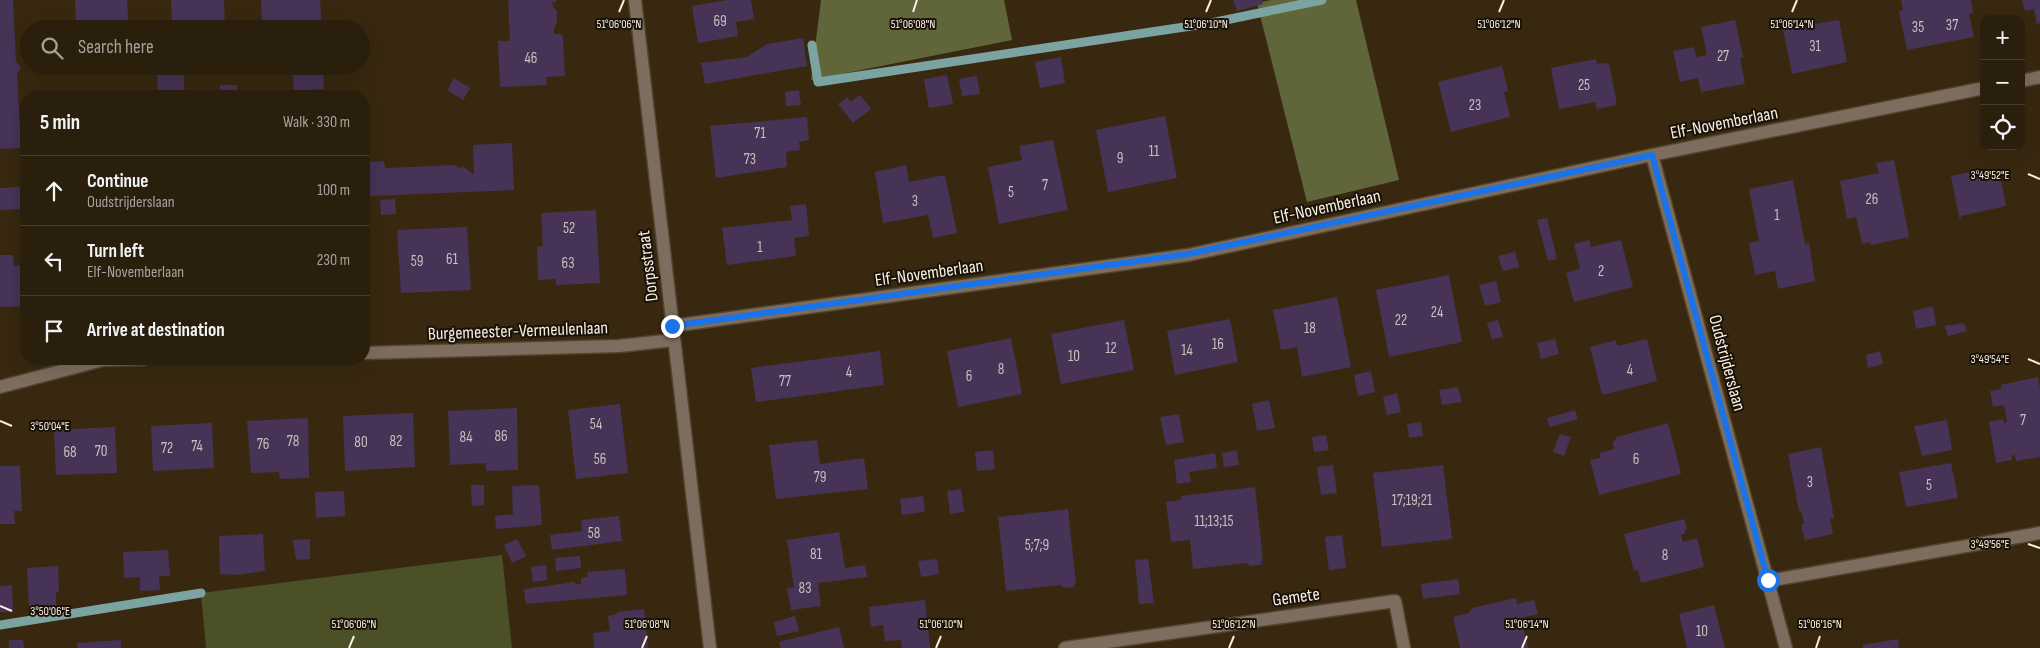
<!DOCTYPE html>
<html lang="en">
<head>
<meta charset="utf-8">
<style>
	body { margin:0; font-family:"Sofia Sans Condensed",sans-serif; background:#362b1a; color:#f1f3f6 }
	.controls { position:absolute; right:15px; top:15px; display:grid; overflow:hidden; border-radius:10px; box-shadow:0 5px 20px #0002 }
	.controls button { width:45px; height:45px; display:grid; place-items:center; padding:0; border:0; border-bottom:1px solid #463c2d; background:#2a1e0c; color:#f1f3f6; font:25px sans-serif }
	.stop { position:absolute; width:15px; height:15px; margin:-11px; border:4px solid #1a73e8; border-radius:50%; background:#fff }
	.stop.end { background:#1a73e8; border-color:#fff; box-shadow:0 1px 5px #0008 }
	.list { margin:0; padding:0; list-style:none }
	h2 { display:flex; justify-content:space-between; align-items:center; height:65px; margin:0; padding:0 20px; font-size:21px }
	h2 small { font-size:16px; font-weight:400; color:#a5a29d }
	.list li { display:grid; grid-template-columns:32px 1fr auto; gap:15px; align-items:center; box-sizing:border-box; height:70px; padding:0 20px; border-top:1px solid #463c2d }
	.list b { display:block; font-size:19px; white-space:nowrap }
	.list p { margin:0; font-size:16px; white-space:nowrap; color:#a5a29d }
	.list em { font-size:16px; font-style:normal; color:#a5a29d }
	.icon { flex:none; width:28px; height:28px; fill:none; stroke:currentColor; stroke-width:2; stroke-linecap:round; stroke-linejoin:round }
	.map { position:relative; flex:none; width:2040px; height:648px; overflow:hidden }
	.search { position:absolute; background:#2a1e0c; box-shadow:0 5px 20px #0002; left:20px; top:20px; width:350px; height:55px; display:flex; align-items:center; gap:12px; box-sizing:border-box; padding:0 18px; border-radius:28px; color:#a5a29d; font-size:19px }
	.panel { position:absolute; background:#2a1e0c; box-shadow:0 5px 20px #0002; left:20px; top:90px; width:350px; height:275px; border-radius:20px }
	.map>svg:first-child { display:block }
</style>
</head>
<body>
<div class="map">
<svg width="2040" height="648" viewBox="0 0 2040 648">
	<rect width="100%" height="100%" fill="#382810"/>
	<!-- green -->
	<polygon fill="#4b5026" points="502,555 512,648 206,648 201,593"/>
	<!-- forest -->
	<g fill="#60663a">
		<polygon points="821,0 1004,0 1012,40 811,80"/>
		<polygon points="1271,0 1356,0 1399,180 1307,202 1257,3"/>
	</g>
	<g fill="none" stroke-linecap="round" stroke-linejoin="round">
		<!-- stream -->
		<g stroke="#7ba3a2" stroke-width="9">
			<polyline points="812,45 818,82 1211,23 1322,0"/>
			<polyline points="0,625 201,593"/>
		</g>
	</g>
	<!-- building -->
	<g fill="#473356">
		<polygon points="0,0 13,0 16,61 21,68 17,74 21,148 0,149"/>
		<polygon points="75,0 127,0 129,29 76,29"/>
		<polygon points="171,0 224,0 225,27 172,29"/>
		<polygon points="261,0 320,0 322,29 262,28"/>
		<polygon points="508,0 556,0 556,2 552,2 553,7 557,11 557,23 554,27 554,34 560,34 563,36 565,76 546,77 547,85 500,87 498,41 510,41"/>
		<polygon points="727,0 751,0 754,19 736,22 738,36 698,43 692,6"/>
		<polygon points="1233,0 1262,0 1263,4 1237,11"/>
		<polygon points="1901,0 1971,0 1973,13 1969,14 1974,37 1907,50 1899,11 1903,10"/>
		<polygon points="2022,0 2040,0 2040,23 2037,24 2034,9 2025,11"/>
		<polygon points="1735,20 1743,57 1740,58 1745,84 1701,92 1698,78 1680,82 1673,51 1694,47 1696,57 1707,55 1701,27"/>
		<polygon points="1839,20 1847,62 1792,74 1783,29"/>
		<polygon points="803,38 807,66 705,84 701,63 747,57 767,44"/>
		<polygon points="1061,57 1065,83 1040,88 1035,62"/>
		<polygon points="1596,59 1597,64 1609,63 1617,105 1597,109 1595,102 1559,109 1551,68"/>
		<polygon points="323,66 324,89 294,91 292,67"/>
		<polygon points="1502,66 1508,91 1504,92 1510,117 1451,132 1438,82"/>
		<polygon points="183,67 185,96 158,96 157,68"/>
		<polygon points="947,75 953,104 929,108 924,79"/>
		<polygon points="977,76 980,94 962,96 959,79"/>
		<polygon points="454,78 470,88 463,100 447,90"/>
		<rect x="220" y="85" width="17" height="11"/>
		<polygon points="799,90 801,105 786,106 785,92"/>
		<polygon points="860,95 871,109 853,123 838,104 847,97 851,102"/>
		<polygon points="1165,116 1177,178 1108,192 1096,130"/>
		<polygon points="807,117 809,140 799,142 800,150 786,152 787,167 716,178 710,126"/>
		<polygon points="1053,140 1068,210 999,224 988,167 1022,160 1019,146"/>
		<polygon points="512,143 514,190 369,196 367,162 384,161 385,168 457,165 457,168 464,167 474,175 473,145"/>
		<polygon points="1894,160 1909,237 1871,245 1870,242 1862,244 1856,217 1847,219 1840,181 1879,173 1876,163"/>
		<polygon points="906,165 909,182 945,175 957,233 933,238 928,215 883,223 875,172"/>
		<polygon points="1999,170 2006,206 1961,216 1960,221 1951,176 1975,171 1975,176"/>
		<polygon points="1793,180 1805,244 1809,243 1815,281 1778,289 1775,271 1755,275 1749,243 1759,241 1749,189"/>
		<polygon points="20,187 21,209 0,210 0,188"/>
		<polygon points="395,199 396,214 381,215 380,200"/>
		<polygon points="806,204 809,236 794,238 796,256 727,265 722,228 792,220 790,206"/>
		<polygon points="596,210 600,283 556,285 556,279 538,280 537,247 543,246 541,213"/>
		<polygon points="1547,218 1557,259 1548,261 1537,220"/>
		<polygon points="467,227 471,290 401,293 397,230"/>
		<polygon points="1589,240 1591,247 1621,240 1633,287 1574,302 1566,273 1580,269 1574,244"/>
		<polygon points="1515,252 1519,267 1503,271 1498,256"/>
		<polygon points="0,255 13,255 14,266 26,265 26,306 0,307"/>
		<polygon points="1449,275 1462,342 1389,357 1376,290"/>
		<polygon points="364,281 365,281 366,295 364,295"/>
		<polygon points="1496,281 1501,302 1485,306 1479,285"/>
		<polygon points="1337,297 1351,367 1302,377 1297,347 1281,350 1273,310"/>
		<polygon points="1933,306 1936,325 1916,329 1913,311"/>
		<polygon points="1230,319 1238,362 1175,375 1167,331"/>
		<polygon points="1124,320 1134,370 1061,384 1051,334"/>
		<polygon points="1498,320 1503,337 1492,340 1487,323"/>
		<polygon points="1964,323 1967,331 1948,336 1945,326"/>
		<polygon points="1011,338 1022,394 958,407 947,351"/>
		<polygon points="1555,339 1559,354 1541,359 1537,343"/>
		<polygon points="1647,339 1657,381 1602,395 1590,347 1616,340 1617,346"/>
		<polygon points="880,351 884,385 756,402 751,368"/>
		<polygon points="1880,351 1883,364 1868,368 1866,355"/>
		<polygon points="1371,371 1375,392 1358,396 1354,375"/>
		<polygon points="2038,377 2040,389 2040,457 2016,461 2015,455 2011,456 2012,460 1996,463 1989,422 2003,419 2004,423 2007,422 2004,405 1993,407 1990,391 2001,389 2001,385"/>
		<polygon points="1458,387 1462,402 1442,405 1439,390"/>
		<polygon points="1397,393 1401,412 1387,415 1383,397"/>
		<polygon points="1269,400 1275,428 1257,431 1252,404"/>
		<polygon points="620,404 628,473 576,479 568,410"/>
		<polygon points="517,408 518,470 486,471 486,463 450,465 448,411"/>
		<polygon points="1575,410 1578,419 1550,427 1547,418"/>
		<polygon points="413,413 415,467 345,471 343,416"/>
		<polygon points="1179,414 1184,442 1166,445 1160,417"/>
		<polygon points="308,418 309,478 280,479 279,472 251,473 247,421"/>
		<polygon points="1947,420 1952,450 1922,456 1914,426"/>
		<polygon points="1421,422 1423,436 1409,438 1407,424"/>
		<polygon points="212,423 214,468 153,471 151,426"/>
		<polygon points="1668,423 1681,474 1599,495 1590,460 1601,458 1599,453 1614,449 1613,443 1617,437"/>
		<polygon points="115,427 117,473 56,475 54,430"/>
		<polygon points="1560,434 1571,437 1564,456 1553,452"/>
		<polygon points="1326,435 1329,450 1314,452 1312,437"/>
		<polygon points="817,440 820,464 864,458 868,489 776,499 769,445"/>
		<polygon points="1821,447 1834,518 1830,519 1833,534 1805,540 1801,525 1804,523 1801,511 1799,511 1788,454"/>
		<polygon points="993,450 995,469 977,471 975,452"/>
		<polygon points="1237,450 1239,465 1224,467 1222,453"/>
		<polygon points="1215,453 1217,468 1189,472 1191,482 1177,484 1174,460"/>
		<polygon points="1951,463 1958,498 1906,507 1899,472"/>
		<polygon points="1333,465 1337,493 1321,495 1317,467"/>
		<polygon points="1443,465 1452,539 1382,547 1373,473"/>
		<polygon points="0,466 20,466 22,511 14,511 15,524 0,524"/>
		<polygon points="471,485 484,485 484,505 472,506"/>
		<polygon points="539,485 542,525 496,529 495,516 513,514 512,486"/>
		<polygon points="1255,487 1263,561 1261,561 1261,565 1250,566 1247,563 1193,569 1190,540 1171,542 1166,502 1181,500 1181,496"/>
		<polygon points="961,489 964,512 950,514 947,491"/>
		<polygon points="344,491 345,516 316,518 315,492"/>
		<polygon points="923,496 925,512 902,515 900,499"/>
		<polygon points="1068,509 1076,583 1074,583 1074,587 1064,588 1060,585 1006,591 998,517"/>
		<polygon points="619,516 622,541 552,550 550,535 582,531 581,520"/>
		<polygon points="1684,519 1687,528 1684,534 1681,535 1683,542 1697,538 1704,567 1641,583 1638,570 1634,571 1624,534"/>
		<polygon points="839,532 845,568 865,565 867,577 818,583 821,606 791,610 787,588 794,587 787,540"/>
		<polygon points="263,534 265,571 237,575 220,574 219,536"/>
		<polygon points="1342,535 1346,568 1329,570 1325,537"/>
		<polygon points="310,539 310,559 296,560 293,540"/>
		<polygon points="517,539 526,556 512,563 504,545"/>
		<polygon points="168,550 170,576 159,576 160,590 140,591 140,577 124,578 123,552"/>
		<polygon points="580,556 581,568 556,571 555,558"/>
		<polygon points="937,559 939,574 921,577 918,561"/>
		<polygon points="1148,559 1154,603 1139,604 1135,560"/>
		<polygon points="546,565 547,580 533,582 531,567"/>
		<polygon points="58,566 59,592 56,593 56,606 29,608 27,568"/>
		<polygon points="625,569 627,595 526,604 524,589 575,582 575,584 581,584 581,578 588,577 587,572"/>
		<polygon points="1458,579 1460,594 1423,599 1421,584"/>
		<polygon points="12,585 13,612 0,612 0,586"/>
		<polygon points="1516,598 1517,604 1534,600 1538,614 1521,618 1528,648 1460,648 1453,617 1469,613 1472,608"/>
		<polygon points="925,600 930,648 902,648 901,640 885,641 883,625 871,627 869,607"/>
		<polygon points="1714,605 1725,648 1687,648 1679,614"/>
		<polygon points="644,609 648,648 594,648 593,633 610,631 608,616 617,614 617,612"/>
		<polygon points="795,616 799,631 777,636 774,622"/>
		<polygon points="839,627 844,648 781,648 779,642"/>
		<polygon points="1898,639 1899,648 1863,648 1863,645"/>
		<polygon points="9,640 23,640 24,648 9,648"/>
		<polygon points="121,640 121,648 77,648 77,643"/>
	</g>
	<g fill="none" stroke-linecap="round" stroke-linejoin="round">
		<defs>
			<g id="street">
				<polyline points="635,0 710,648"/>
				<polyline points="2021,81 2040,77"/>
				<polyline points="1652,155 1786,648"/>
				<polyline points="672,326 1188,255 1652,155 1984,88"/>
				<polyline points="364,353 619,346 674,340"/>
				<polyline points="0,387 103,360 143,359"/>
				<polyline points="1768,581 2040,533"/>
				<polyline points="1065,648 1395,601 1404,648"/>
			</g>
		</defs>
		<!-- street casing -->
		<use href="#street" stroke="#53442d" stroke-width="15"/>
		<!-- street -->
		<use href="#street" stroke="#7d6d5f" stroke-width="12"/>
	</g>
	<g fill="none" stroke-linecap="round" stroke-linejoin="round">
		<!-- route -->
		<polyline stroke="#1a73e8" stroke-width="6" points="672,326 1188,254 1652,155 1768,580"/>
	</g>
	<!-- ticks -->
	<path fill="none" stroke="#f9eee0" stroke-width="2" d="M619,12L624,0M913,12L917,0M1206,12L1211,0M1499,12L1504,0M1792,12L1797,0M2028,174L2040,179M2028,359L2040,364M0,421L12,426M2028,544L2040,548M0,606L12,611M349,648L354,636M642,648L647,636M936,648L941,636M1229,648L1234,636M1522,648L1527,636M1816,648L1820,636"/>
	<g text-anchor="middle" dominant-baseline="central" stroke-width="4" stroke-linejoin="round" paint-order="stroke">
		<!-- number labels -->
		<g font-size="15" fill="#ccbfbe">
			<text x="720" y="21">69</text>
			<text x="1952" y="25">37</text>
			<text x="1918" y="27">35</text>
			<text x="1815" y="46">31</text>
			<text x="1723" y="56">27</text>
			<text x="531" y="58">46</text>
			<text x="1584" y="85">25</text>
			<text x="1475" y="105">23</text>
			<text x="760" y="133">71</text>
			<text x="1154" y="151">11</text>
			<text x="1120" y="158">9</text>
			<text x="750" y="159">73</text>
			<text x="1045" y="185">7</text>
			<text x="1011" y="192">5</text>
			<text x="1872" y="199">26</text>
			<text x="915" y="201">3</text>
			<text x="1777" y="215">1</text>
			<text x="569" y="228">52</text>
			<text x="760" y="247">1</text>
			<text x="452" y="259">61</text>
			<text x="417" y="261">59</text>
			<text x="568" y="263">63</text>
			<text x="1601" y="271">2</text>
			<text x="1437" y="312">24</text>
			<text x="1401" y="320">22</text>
			<text x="1310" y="328">18</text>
			<text x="1218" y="344">16</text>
			<text x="1111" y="348">12</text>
			<text x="1187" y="350">14</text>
			<text x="1074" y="356">10</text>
			<text x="1001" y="369">8</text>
			<text x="1630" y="370">4</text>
			<text x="849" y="372">4</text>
			<text x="969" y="376">6</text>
			<text x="785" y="381">77</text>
			<text x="2023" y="420">7</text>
			<text x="596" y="424">54</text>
			<text x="501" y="436">86</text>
			<text x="466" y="437">84</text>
			<text x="293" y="441">78</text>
			<text x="396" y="441">82</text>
			<text x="361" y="442">80</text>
			<text x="263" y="444">76</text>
			<text x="197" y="446">74</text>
			<text x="167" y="448">72</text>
			<text x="101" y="451">70</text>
			<text x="70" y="452">68</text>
			<text x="600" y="459">56</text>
			<text x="1636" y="459">6</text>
			<text x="820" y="477">79</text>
			<text x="1810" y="482">3</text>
			<text x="1929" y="485">5</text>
			<text x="1412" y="500">17;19;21</text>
			<text x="1214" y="521">11;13;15</text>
			<text x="594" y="533">58</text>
			<text x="1037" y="545">5;7;9</text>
			<text x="816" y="554">81</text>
			<text x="1665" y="555">8</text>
			<text x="805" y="588">83</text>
			<text x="1702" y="631">10</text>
		</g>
		<!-- street labels -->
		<g font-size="18" fill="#f9eee0" stroke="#191208">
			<text transform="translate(1724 123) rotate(-11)">Elf-Novemberlaan</text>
			<text transform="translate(1327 207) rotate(-12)">Elf-Novemberlaan</text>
			<text transform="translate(648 266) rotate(-97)">Dorpsstraat</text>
			<text transform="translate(929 273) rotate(-8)">Elf-Novemberlaan</text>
			<text transform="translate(518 331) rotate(-2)">Burgemeester-Vermeulenlaan</text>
			<text transform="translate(1727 363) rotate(75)">Oudstrijderslaan</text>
			<text transform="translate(1296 597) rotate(-8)">Gemete</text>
		</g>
	</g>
	<g font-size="12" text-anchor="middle" fill="#f9eee0" stroke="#191208" stroke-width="4" stroke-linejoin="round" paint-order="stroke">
		<text x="619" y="28">51°06'06"N</text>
		<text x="913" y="28">51°06'08"N</text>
		<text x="1206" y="28">51°06'10"N</text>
		<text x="1499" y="28">51°06'12"N</text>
		<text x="1792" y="28">51°06'14"N</text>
		<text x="1990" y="179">3°49'52"E</text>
		<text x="1990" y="363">3°49'54"E</text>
		<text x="50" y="430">3°50'04"E</text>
		<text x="1990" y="548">3°49'56"E</text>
		<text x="50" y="615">3°50'06"E</text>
		<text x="354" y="628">51°06'06"N</text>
		<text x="647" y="628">51°06'08"N</text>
		<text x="941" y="628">51°06'10"N</text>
		<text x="1234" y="628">51°06'12"N</text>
		<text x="1527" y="628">51°06'14"N</text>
		<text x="1820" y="628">51°06'16"N</text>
	</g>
</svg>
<div class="controls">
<button>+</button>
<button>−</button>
<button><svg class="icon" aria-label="locate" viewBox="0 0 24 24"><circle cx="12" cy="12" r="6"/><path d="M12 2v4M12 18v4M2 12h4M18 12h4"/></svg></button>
</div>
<div class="stop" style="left:1768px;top:580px"></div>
<div class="stop end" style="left:672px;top:326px"></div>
<div class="search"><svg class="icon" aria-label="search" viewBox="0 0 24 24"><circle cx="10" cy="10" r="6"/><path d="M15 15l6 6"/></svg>Search here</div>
<section class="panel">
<h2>5 min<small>Walk · 330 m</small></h2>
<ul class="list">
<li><svg class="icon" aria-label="ahead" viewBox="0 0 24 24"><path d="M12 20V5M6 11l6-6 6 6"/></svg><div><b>Continue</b><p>Oudstrijderslaan</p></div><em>100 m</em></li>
<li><svg class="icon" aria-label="left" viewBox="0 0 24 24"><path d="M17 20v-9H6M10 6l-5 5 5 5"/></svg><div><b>Turn left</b><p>Elf-Novemberlaan</p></div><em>230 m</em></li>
<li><svg class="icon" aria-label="arrive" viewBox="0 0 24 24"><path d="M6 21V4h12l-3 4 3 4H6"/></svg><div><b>Arrive at destination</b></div></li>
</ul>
</section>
</div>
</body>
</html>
